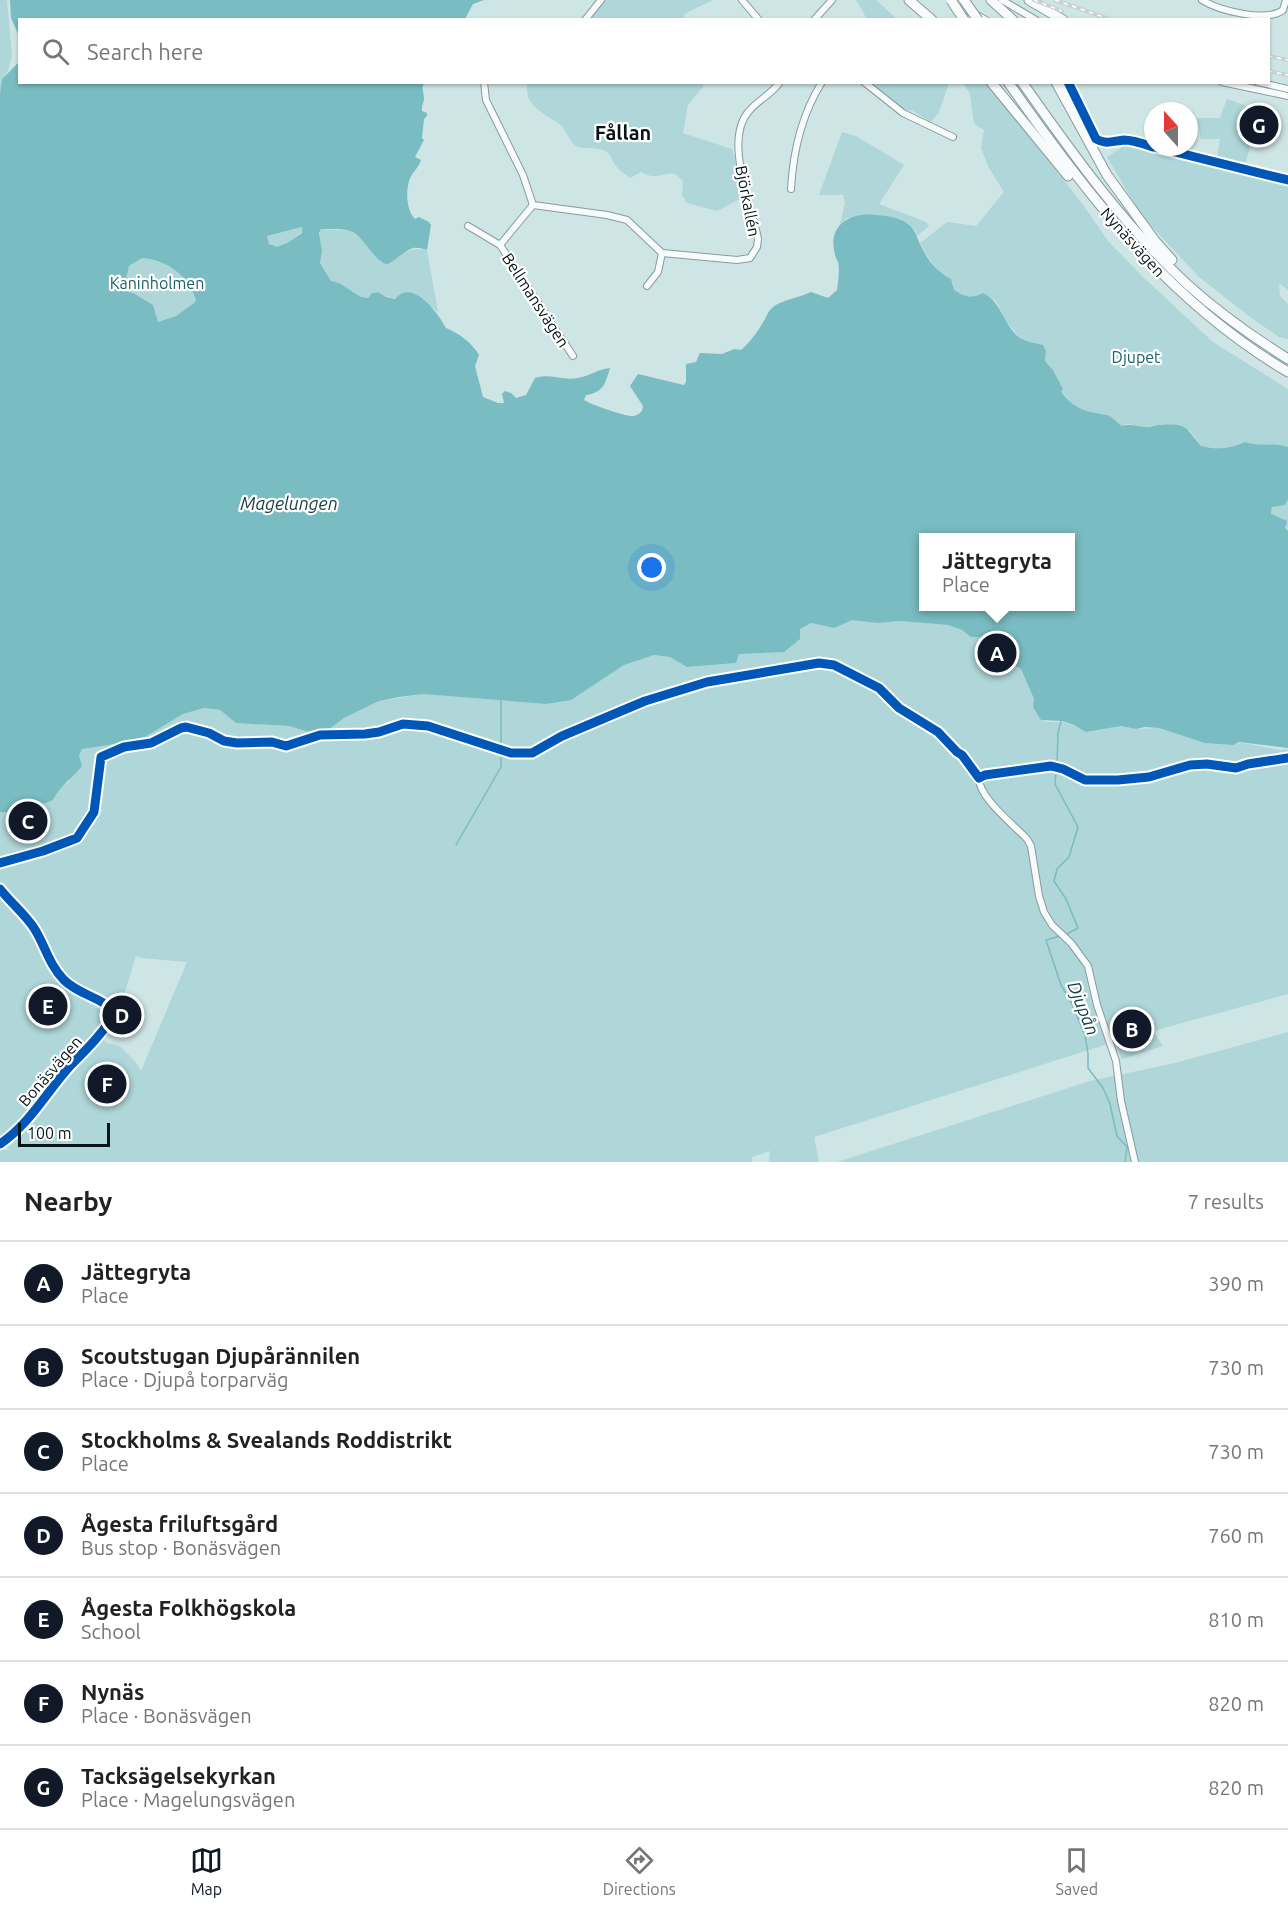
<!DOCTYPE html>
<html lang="en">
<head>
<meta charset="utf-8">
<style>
	body { margin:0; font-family:Ubuntu,sans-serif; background:#f2f2f2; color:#222 }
	.compass { position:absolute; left:1144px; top:102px; width:54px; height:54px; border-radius:50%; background:#fff; box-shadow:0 2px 4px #0004; rotate:339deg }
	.scale { position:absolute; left:18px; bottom:15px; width:92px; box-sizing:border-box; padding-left:6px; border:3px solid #061516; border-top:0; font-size:16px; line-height:21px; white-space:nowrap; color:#061516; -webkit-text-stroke:4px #fff; paint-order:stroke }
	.you { position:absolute; left:652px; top:568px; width:21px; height:21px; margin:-15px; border:4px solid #fff; border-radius:50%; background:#1a73e8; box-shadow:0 0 0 9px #1a73e833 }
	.badge { display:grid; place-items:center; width:39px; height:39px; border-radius:50%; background:#111827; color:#fff; font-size:20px; font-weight:700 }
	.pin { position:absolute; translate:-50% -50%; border:3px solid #fff; box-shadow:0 2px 6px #0006 }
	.popup { position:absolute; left:919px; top:533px; width:156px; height:78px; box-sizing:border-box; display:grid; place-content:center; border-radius:0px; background:#fff; filter:drop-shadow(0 2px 4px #0005); font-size:20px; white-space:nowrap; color:#767676 }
	.popup b { font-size:22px; color:#222 }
	.popup::after { content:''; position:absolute; left:50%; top:100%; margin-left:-12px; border:12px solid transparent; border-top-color:#fff }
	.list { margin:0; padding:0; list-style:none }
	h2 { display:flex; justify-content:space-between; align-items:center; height:78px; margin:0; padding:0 24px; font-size:26px }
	h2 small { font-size:20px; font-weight:400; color:#767676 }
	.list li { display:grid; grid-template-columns:39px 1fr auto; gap:18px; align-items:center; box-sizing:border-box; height:84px; padding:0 24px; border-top:2px solid #e0e0e0 }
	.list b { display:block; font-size:22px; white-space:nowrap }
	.list p { margin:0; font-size:20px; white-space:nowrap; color:#767676 }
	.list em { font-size:20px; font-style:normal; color:#767676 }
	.icon { flex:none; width:33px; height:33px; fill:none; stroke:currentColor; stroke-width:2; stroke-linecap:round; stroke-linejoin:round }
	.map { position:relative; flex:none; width:1288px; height:1162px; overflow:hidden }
	.search { position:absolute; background:#fff; box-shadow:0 2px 4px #0004; left:18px; right:18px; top:18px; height:66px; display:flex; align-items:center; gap:15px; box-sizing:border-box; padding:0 21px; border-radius:0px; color:#767676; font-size:22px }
	.sheet { height:666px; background:#fff }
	nav { display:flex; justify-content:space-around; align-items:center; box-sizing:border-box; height:84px; border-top:2px solid #e0e0e0; background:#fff; font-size:16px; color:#767676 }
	nav a { display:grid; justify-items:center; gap:3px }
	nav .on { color:#111827 }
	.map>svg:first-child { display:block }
</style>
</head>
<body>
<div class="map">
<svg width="1288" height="1162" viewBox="0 0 1288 1162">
	<rect width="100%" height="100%" fill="#cee5e6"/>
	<!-- green -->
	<g fill="#afd6d8" fill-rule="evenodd">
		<polygon points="0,0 7,0 12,56 8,71 2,79 0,93"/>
		<polygon points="605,0 713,0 684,14 683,19 587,20"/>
		<polygon points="856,0 876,0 897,19 867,19"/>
		<path d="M528,82L704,83L703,87L688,105L683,133L732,149L744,197L717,211L687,203L682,195L683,181C671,169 670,175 656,176C651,177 645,174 641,172L630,178C625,174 619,170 615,165C613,162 611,156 608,153C598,145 586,151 576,146C568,141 567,129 559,124C544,112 522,106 528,82Z"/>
		<polygon points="868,83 949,83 939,112 931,122 913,111 903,109"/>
		<path d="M963,83H988L1084,206L1108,241L1142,276L1213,342L1288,389V447C1274,442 1260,447 1245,442C1230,449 1217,450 1201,446L1190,431L1158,425L1144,427L1127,424L1122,426C1117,423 1112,416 1107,415C1087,412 1074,409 1061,392L1063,389L1053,370L1045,361L1046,351L1043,345L1022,340L1006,321L996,301L983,293C970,299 965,297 953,290V284C938,273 929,260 920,243L947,222L976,226L1004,192L989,168L981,148L984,130L974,124L970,94Z"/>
		<polygon points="1227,99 1252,108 1243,129 1252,142 1245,164 1217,157 1220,139 1201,139 1197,118 1220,118"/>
		<polygon points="842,132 856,136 904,165 879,204 926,222 929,226 917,236 915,230 907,223 885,216 847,218 840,224 845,203 843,195 819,195"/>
		<polygon points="1127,144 1288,184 1288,290 1279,283 1280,296 1288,304 1288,339 1279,337 1250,317 1199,277 1141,215 1107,157"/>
		<polygon points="303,227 302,232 287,243 276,248 269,244 266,236"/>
		<path d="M321,229L352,231L363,240L381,262C400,258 406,246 427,250L438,312L414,293C399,298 391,301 378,292L372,293L368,298L361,297L339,283L331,281L320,263C323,250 317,237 321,229Z"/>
		<path d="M142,258C167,260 188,275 196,300L194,303L176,316L158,322L123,291L129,266Z"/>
		<polygon points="1288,499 1288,531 1271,515 1272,507 1285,505"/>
		<path d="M852,619L878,623L900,621L948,625L962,630L971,637L995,638L1009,649L1012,664L1021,669L1044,722C1061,721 1072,723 1087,732L1121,726L1136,729L1159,728L1194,739L1229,745L1243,743L1280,750L1288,749V994L1153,1031L1163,1046L1122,1059L1114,1042L814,1137L819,1162H769L770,1151L752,1157V1162H0V1149L14,1151L0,1146V812L14,813C22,807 42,806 53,800L59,788L69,782L82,749L109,745L145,737L183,714L204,708L220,710L236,723L289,726L310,732L328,730L344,718L379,701L423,694L546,704L598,681L624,665L654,655L670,657L687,667L735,663L739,654L784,652L799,629L811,623L834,628ZM136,956L141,958L187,962L141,1071L134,1060L120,1046L107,1043L96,1033L124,995Z"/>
		<polygon points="1288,1032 1288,1162 837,1162 1090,1081 1175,1063"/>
	</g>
	<!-- water -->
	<g fill="#79bcc2" fill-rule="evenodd">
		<polygon points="10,0 484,0 473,4 465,19 20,20 19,36 11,18"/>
		<path d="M19,62L20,82L424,83C421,89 424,92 424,99C424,103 421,106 422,111L427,113V116L424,119L422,138L424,140L415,157L421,160C419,168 411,173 409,181C406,192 406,210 415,219L419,217L429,222L431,225L427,250C423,249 418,247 413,248C405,250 390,265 387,264C376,263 364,238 353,232C345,228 330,229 321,229L319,233L322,251L320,263L331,281L339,283L361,297L368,298L372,293L378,292L386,297L395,299C397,297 400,294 403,293C419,287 440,316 446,328C460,334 471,342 479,355L475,366L483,397L498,403H504L502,394L505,391L511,393L516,398L526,395L535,378C549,373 563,381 578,378C590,376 598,369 610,368C605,384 604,392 586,395L584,400C590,404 626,417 633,416C636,416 640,413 642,411L643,406L630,386L638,374L684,385L686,382V364L696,362L700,353L722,354L734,349L741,350C750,342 756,334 762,324C766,319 767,312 772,308C780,300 799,298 811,292L828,298L837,290C838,282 840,270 838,262C837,259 835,257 835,254C827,225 850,212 876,215C888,216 905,218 913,229C916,233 917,238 919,242C927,259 935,271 951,279L954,290C965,297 971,299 983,293C1002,302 1003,325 1020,338C1026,342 1036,343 1043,345L1046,351L1045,361L1053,370L1063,389L1061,392C1074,409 1087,412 1107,415C1112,416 1117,423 1122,426C1132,423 1138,427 1146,427C1151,427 1156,425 1161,425C1188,423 1185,428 1201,446C1217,450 1230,449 1245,442C1260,447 1274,442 1288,447V499L1285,505L1272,507L1271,514L1287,521L1285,528L1288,531V748L1239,742L1233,745L1205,743L1159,728L1145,727L1136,729L1121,726L1086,732L1074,725L1062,721L1041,720L1033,707L1034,699L1021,669L1012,664L1009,649L995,638L971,637L962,630L948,625L900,621L878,623L852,620L834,628L811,623L800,629V639L784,652L739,654L736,663L687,667L670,657L654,655L624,665L571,700L546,704L423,694L399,697L379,701L344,718L328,730L309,732L289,726L236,723L220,710L204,708L183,714L145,737L109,745L82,749L79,756L82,766C71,780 61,784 53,800C42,806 22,807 15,813L0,812V93L2,79ZM302,227V233L287,243L277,247L269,244L267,236ZM142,258C167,260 188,275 196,300L194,303L176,316L158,322L153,305L133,293L123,291L129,266ZM924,538H1070V606H924Z"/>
	</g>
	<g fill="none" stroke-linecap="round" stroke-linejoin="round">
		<!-- stream -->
		<g stroke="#79bcc2" stroke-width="1.5">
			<polyline points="501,745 501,701"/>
			<polyline points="1057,764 1058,733 1061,721"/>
			<polyline points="1056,771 1055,784 1078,827 1069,857 1057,869 1054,881 1066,899 1078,928 1067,934"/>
			<polyline points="456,845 501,767 501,752"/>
			<polyline points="1060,936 1046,940 1061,985 1071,1002 1085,1035 1088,1054 1088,1068 1103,1088 1110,1104 1117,1136 1127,1147 1125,1162"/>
		</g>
		<defs>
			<g id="minor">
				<polyline points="742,0 759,20"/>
				<polyline points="1002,0 1036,20"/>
				<path d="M1202,0C1218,10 1266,23 1283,10L1286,0"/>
				<polyline points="954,3 986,20"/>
				<polyline points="585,20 601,0"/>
				<polyline points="814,20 832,0"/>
				<path d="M484,82L486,100L523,175L533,205L607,215L627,220L662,253L737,260L750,258L757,247L758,239C752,205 723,140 749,111C758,100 772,94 780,82"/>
				<polyline points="864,82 903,113 953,137"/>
				<polyline points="1222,82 1288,96"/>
				<polyline points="1258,82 1288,89"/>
				<polyline points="1111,143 1126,140 1153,147"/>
				<polyline points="1155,147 1288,180"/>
				<path d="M791,189C793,152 802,114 822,82"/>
				<polyline points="468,226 500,245 573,356"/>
				<polyline points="500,245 533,205"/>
				<polyline points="647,286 658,272 662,253"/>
				<path d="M0,1144C30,1124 47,1091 71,1065C88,1048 103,1033 116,1012"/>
				<path d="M1135,1162L1121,1101L1116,1061L1097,1005L1088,966L1071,943L1052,925L1044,912L1039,896L1031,846L1027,839C1014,825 978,797 979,778L985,775L1051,766L1063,769L1085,780H1118L1149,777L1190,765L1207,764L1236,768L1248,764L1288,758"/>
			</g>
			<g id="highway">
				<polyline points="909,0 932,20"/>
				<polyline points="991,0 1013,20"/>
				<polyline points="1029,0 1063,20"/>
				<polyline points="991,82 1068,176"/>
				<path d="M1008,82C1087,195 1168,301 1288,372"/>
				<path d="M1022,82C1071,152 1125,227 1188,285C1219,313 1253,337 1288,359"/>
				<polyline points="1056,82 1107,175 1155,241 1172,260"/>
			</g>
		</defs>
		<!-- minor casing -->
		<use href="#minor" stroke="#899b9c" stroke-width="8"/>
		<!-- highway casing -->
		<use href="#highway" stroke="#899b9c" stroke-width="11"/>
		<!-- minor -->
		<use href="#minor" stroke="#f8fbfb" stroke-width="6"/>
		<!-- highway -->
		<use href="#highway" stroke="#f8fbfb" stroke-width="9"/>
		<defs>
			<g id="rail">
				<polyline points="1034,0 1062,11"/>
				<polyline points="1055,0 1112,20"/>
				<polyline points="1268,56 1288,60"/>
				<polyline points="1268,71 1288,75"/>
			</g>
		</defs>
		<!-- rail casing -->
		<use href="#rail" stroke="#cad1d1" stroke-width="4"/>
		<!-- rail -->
		<use href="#rail" stroke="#fff" stroke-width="1.5" stroke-dasharray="4.5" stroke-linecap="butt"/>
		<defs>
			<g id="highway-bridge">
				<polyline points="951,0 964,20"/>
				<polyline points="964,0 978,20"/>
			</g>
		</defs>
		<!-- highway-bridge casing -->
		<use href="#highway-bridge" stroke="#899b9c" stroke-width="11" stroke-linecap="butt"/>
		<!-- highway-bridge -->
		<use href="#highway-bridge" stroke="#f8fbfb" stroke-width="9"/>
		<defs>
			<g id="cycleway">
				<path d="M1068,82L1096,139C1106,145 1113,141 1124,140C1133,140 1144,144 1153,147"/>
				<polyline points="1155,147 1288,180"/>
				<polyline points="0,863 43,851 77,838 94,812 101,757 124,747 151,743 181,728 186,727 209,733 224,741 237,743 272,742 286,746 320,735 365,734 379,732 403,724 428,726 511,753 532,753 562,736 645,701 707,682 819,663 834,665 879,688 899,708 938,732 957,752 962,755 979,778 985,775 1051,766 1063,769 1085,780 1118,780 1149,777 1190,765 1207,764 1236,768 1248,764 1288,758"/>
				<path d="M0,889C10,902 24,913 34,928C45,945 49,965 64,980C79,995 101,997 116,1012C103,1033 88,1048 71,1065C47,1091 30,1124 0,1144"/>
			</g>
		</defs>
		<!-- cycleway casing -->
		<use href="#cycleway" stroke="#fff" stroke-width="13"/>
		<!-- cycleway -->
		<use href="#cycleway" stroke="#0057b8" stroke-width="9"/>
	</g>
	<g text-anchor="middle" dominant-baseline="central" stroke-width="4.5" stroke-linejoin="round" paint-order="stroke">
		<!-- street labels -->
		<g font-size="16" fill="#061516" stroke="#fff">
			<text transform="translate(748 201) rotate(79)">Björkallén</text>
			<text transform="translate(1133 242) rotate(48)">Nynäsvägen</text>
			<text transform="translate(536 300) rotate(57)">Bellmansvägen</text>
			<text transform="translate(50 1071) rotate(-49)">Bonäsvägen</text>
		</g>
		<!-- park labels -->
		<g font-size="16" fill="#196166" stroke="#fff">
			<text x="157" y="283">Kaninholmen</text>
			<text x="1136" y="357">Djupet</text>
		</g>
		<!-- water labels -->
		<g font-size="18" font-style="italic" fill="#174043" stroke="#fff">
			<text x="289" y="503">Magelungen</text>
			<text transform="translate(1084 1008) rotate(68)">Djupån</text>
		</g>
		<!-- quarter labels -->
		<g font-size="20" font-weight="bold" fill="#061516" stroke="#fff">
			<text x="623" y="132">Fållan</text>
		</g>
	</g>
</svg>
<svg class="compass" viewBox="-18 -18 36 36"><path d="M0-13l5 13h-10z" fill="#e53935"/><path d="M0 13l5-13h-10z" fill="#767676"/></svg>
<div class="scale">100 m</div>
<div class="you"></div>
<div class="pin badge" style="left:997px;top:653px">A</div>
<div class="popup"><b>Jättegryta</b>Place</div>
<div class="pin badge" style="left:1132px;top:1029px">B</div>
<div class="pin badge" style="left:28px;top:821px">C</div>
<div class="pin badge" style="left:122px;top:1015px">D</div>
<div class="pin badge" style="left:48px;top:1006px">E</div>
<div class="pin badge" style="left:107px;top:1084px">F</div>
<div class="pin badge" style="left:1259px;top:125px">G</div>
<div class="search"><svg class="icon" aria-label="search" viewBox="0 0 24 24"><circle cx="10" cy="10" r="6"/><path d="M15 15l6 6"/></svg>Search here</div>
</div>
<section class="sheet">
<h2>Nearby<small>7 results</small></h2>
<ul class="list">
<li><span class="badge">A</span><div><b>Jättegryta</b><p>Place</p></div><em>390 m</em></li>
<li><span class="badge">B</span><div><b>Scoutstugan Djupårännilen</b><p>Place · Djupå torparväg</p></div><em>730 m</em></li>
<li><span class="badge">C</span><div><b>Stockholms &amp; Svealands Roddistrikt</b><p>Place</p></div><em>730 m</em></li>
<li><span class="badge">D</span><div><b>Ågesta friluftsgård</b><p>Bus stop · Bonäsvägen</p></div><em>760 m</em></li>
<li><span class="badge">E</span><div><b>Ågesta Folkhögskola</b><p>School</p></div><em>810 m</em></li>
<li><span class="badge">F</span><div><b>Nynäs</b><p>Place · Bonäsvägen</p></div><em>820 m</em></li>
<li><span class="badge">G</span><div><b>Tacksägelsekyrkan</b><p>Place · Magelungsvägen</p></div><em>820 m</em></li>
</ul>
</section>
<nav>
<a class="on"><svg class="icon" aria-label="map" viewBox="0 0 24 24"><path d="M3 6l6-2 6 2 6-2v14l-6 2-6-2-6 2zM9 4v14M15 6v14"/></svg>Map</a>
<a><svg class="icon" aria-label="directions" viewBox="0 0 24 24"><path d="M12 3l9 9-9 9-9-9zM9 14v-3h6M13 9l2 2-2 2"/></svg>Directions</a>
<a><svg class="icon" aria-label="saved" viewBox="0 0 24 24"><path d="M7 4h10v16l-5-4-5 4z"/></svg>Saved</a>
</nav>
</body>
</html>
